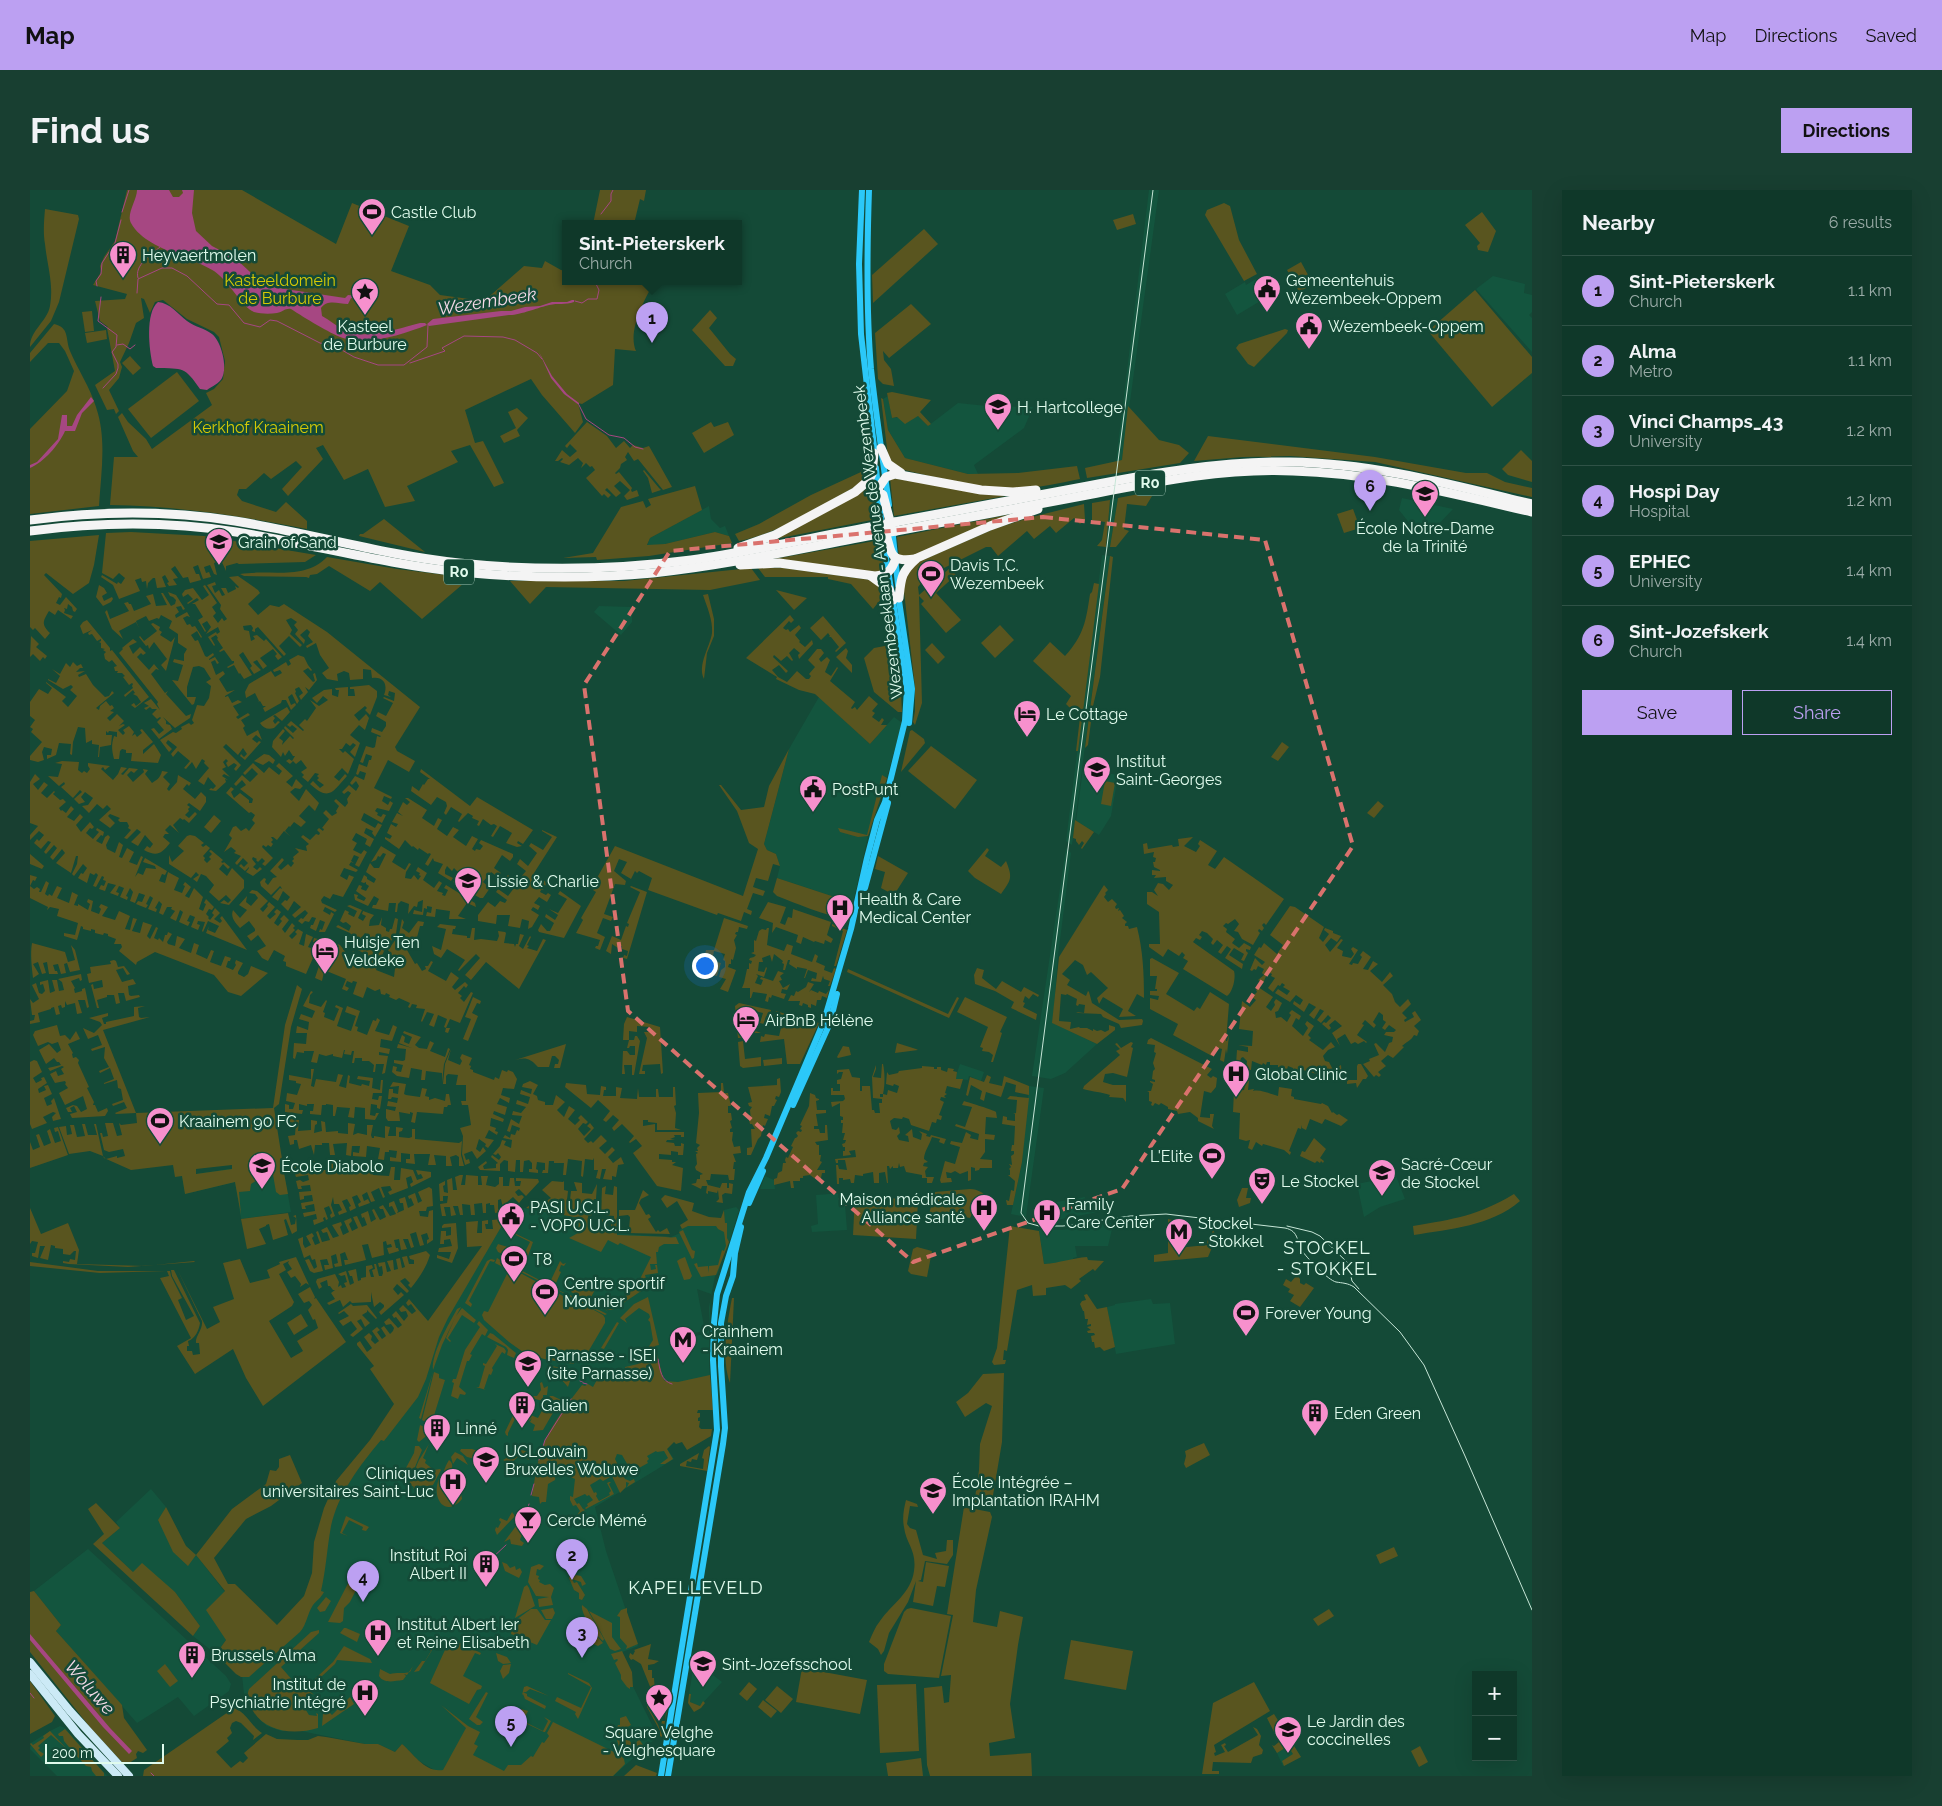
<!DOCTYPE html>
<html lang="en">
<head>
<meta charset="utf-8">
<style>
	body { margin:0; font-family:Raleway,sans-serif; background:#183f31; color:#f1f3f6 }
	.controls { position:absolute; right:15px; bottom:15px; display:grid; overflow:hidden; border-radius:0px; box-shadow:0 5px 20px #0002 }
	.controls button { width:45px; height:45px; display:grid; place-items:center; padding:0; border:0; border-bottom:1px solid #2f5246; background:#0f3829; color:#f1f3f6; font:25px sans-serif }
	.scale { position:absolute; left:15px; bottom:12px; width:119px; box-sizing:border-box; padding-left:5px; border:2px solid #e0fbed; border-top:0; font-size:14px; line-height:18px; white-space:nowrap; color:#e0fbed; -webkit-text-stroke:4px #144a37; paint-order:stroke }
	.you { position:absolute; left:674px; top:775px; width:18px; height:18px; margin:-12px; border:4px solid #fff; border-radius:50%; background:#1a73e8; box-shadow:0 0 0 8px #1a73e833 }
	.badge { display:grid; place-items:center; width:32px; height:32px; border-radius:50%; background:#bca0f2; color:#111; font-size:16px; font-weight:700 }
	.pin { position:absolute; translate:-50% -41px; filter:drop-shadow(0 1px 2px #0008) }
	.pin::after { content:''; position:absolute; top:26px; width:18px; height:15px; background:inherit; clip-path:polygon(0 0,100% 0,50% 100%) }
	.popup { position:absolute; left:532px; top:30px; width:180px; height:65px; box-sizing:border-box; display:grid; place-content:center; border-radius:0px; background:#0f3829; filter:drop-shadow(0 1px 4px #0005); font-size:16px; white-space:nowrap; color:#9baca8 }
	.popup b { font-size:19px; color:#f1f3f6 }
	.popup::after { content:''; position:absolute; left:50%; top:100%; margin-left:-10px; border:10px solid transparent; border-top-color:#0f3829 }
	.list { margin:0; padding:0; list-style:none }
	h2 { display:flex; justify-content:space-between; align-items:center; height:65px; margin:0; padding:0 20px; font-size:21px }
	h2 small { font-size:16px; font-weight:400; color:#9baca8 }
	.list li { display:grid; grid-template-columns:32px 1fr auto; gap:15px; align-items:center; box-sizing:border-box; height:70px; padding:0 20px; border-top:1px solid #2f5246 }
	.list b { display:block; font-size:19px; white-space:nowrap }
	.list p { margin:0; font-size:16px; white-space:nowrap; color:#9baca8 }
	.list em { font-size:16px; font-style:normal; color:#9baca8 }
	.actions { display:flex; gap:10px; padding:15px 20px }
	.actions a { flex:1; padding:11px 0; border:1px solid #bca0f2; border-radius:0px; text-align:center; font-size:18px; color:#bca0f2 }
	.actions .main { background:#bca0f2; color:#111 }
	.map { position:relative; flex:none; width:1502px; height:1586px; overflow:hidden; border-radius:0px }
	header { display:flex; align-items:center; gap:30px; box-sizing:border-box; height:70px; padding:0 25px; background:#bca0f2; color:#111 }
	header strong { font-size:24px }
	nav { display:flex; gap:28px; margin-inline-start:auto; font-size:18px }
	.intro { display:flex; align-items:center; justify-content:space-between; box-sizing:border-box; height:120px; padding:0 30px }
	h1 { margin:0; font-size:35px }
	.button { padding:12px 22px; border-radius:0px; background:#bca0f2; color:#111; font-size:18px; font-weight:700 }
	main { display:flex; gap:30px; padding:0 30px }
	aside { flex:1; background:#0f3829; border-radius:0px; box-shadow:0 5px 20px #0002 }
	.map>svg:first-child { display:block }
</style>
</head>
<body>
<header>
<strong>Map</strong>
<nav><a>Map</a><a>Directions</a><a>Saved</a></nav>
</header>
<div class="intro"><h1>Find us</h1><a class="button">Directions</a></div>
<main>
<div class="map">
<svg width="1502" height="1586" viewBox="0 0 1502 1586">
	<rect width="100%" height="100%" fill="#144a37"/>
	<!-- built -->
	<g fill="#13553e" fill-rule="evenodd">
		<polygon points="1119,0 1129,0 1092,270 1086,271"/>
		<polygon points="1463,86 1495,94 1494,103 1502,105 1502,122 1499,125 1502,128 1502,162 1446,99"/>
		<polygon points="1226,89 1237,107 1207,125 1195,104 1215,92 1216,95"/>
		<polygon points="858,206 862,228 888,226 898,236 928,213 957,216 1003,217 994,238 944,275 948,284 938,284 875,268 858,240 853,209"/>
		<polygon points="1088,308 1080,357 1076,357 1080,310"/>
		<polygon points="1372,308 1423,319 1404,339 1381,335 1369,320"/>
		<polygon points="679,316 681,329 690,338 695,336 699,346 685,342 635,354 617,356 620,348"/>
		<polygon points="1072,365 1080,366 1042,655 1036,651"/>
		<polygon points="569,416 602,417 602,432 591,445 564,422"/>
		<polygon points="789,507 840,554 864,527 872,533 851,609 838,646 823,713 747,688 750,676 746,664 737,660 734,654 759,559"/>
		<polygon points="1053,579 1088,585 1081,626 1069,645 1046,631"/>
		<polygon points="1036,658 1041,663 1028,766 1023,833 1067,854 1035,883 1021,889 1002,886"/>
		<polygon points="930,874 954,882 951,891 939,886 938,890 925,889"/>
		<polygon points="999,896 1014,898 996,1027 981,1024 992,972"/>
		<polygon points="254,971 256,979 254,983 261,1022 211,1029 205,992 155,1004 152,986"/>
		<polygon points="735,986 744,990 745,999 730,999"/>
		<polygon points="1366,986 1375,1009 1350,1017 1334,1027 1327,994"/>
		<polygon points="814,1003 817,1040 782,1042 781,1036 788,1034 786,1005"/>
		<polygon points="1055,1007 1056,1014 1085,1012 1083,1019 1027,1030 1026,1012"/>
		<path d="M706,1017L709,1020L698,1056L694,1063L688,1083L685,1086L679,1117V1175L683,1220H657L663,1235L670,1239H681L649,1244L626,1242L644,1269L565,1317L576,1361L608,1456L587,1464L627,1545L625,1549L583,1586L406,1581L389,1571L372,1554L365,1562L348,1554H335L271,1541H251L237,1536L230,1530L214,1504L212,1485L277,1412L288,1360L326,1273L384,1185L457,1058L473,1034L494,1018L549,1028V1041L641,1047L650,1043L649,1040L657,1036H695L694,1020ZM667,1099L681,1104L679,1140L675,1144L654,1148L653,1145L675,1141Z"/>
		<polygon points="1079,1033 1081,1033 1082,1039 1078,1056 1045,1056 1047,1067 1043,1068 1043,1070 1031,1073 1014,1074 1009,1040 1032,1040"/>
		<polygon points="1121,1109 1123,1114 1140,1113 1145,1154 1086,1164 1077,1117 1085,1115 1085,1114"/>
		<polygon points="121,1299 136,1317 128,1331 166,1365 195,1402 196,1450 186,1464 163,1446 170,1436 145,1402 103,1382 72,1353 90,1338 86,1332"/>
		<polygon points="58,1359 196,1486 201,1494 199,1501 164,1526 148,1507 107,1533 26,1441 31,1435 4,1401"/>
		<polygon points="663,1479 679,1482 692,1492 670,1516 660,1512 661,1504 659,1504"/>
		<polygon points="30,1536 35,1538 77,1586 27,1586 0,1559 1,1553 20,1541"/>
		<polygon points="1260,1550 1271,1567 1253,1576 1245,1559"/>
	</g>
	<!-- green -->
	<g fill="#59551f" fill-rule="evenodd">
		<path d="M97,0H212L306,54L322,13L379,36L361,81L400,95L410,105L454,111L494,76L512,78L515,71L531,80L536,81V92H624C615,109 597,141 606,161L585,159L583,195L552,214L548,213L553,232L545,243L512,205L501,189L435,220L445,253L453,251L474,293L464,297L440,255L421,261L428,272L377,296L385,311L355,317L338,279L314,290L293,255L286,258L293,269L258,306L252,299L272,277L266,271L241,289L234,283L216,299H209L207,305L212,311L246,322L256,312L277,331V339C212,326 147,316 80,315L84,267H108L103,261L88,227L92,223L98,232L116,249L122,259L182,215L176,203L184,199L193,189L195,171L189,147L184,142L157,129L133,110L125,112L120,123L114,109L111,108L114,128L106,133L99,153L90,172L92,177L89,188L79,200L89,221L86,224L84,219L77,220L65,195L85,181L77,138L78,137L70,131L65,111L95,109L97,104L63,95L71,82L70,76L74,67L85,51Z"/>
		<polygon points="570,0 616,0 614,11 610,9 604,34 563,34"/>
		<polygon points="1194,13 1200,16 1209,50 1227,84 1214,91 1175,25 1177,20"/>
		<path d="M15,19L48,25L49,29L29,112L21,131L0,157C0,140 17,132 20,116C24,94 17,75 15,54C13,43 14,31 15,19Z"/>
		<polygon points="1452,22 1466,41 1458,62 1448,60 1447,56 1450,53 1435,35"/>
		<polygon points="1103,24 1106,34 1087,40 1083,30"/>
		<polygon points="894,39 908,54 843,113 842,85"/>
		<polygon points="1271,72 1283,94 1269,102 1257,80"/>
		<polygon points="1445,100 1502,167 1502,183 1462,217 1398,141"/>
		<polygon points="881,114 901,134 859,168 853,161 854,170 861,179 864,196 853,194 848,189 845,143"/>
		<polygon points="680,120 687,128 679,138 700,164 706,169 703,176 695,176 662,140"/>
		<polygon points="62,121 64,141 55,142 52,122"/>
		<path d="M24,134C40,138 35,148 40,161C48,180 60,197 66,217C77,249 71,283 69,316L0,324V239L37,201L44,181L35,161L29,153H18L0,172V163Z"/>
		<polygon points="1255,139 1258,140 1257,143 1224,177 1218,174 1206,158 1209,154"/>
		<polygon points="76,140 77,149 57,153 55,143"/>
		<polygon points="100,166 111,178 103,185 92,173"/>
		<polygon points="147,182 169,211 121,248 98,219"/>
		<polygon points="862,202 901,210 890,222 901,234 898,236 888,226 875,234 867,227 862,228 857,203"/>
		<path d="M851,208L853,209L858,240L875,268L938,284L988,283L1047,276L1050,289C1025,294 998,300 973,299C940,297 906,287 874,280L866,277L858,267Z"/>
		<polygon points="1098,216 1129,250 1149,255 1159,263 1150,273 1057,288 1055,278 1092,270"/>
		<polygon points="487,218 498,228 487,240 490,246 474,253 470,246 486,238 478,222"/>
		<polygon points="557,232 577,246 586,258 594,251 600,258 603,255 613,258 619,256 642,297 633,300 608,269 604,271 598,262 595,267 597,270 591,274 590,278 585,283 586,284 589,282 602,298 601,300 602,302 607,300 609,306 597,310 594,306 600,300 590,291 584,296 591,303 586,307 577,298 575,300 581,305 578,308 574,304 572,306 556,288 565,280 562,276 560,277 556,273 551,278 553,273 548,268 539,275 530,272 533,269 532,268 528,271 525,271 532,260 540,267 547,261 540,254 537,258 535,256"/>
		<polygon points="681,232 684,237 698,232 704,245 674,263 662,243"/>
		<polygon points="1178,246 1345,267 1436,283 1457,283 1475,292 1502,298 1502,307 1345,272 1260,266 1213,267 1164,271"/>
		<path d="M834,251H837C839,269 844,281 828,295C792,316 750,343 709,351L705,344L729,334L781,305L831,282V270H834Z"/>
		<polygon points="1491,260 1502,271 1502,292 1478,285 1472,279"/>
		<polygon points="614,280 629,298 631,300 622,303 618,288 613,281"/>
		<polygon points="860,288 981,305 864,326"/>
		<polygon points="665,296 672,320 620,348 617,355 635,354 685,342 699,346 702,353 619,366 567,370 566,367 533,368 563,363 591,317 613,311 616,318 621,315 618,309"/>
		<polygon points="839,299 843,301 847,329 735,351 833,301"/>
		<polygon points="1125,301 1116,316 1097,314 1094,339 1099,341 1086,357 1080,357 1088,308"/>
		<polygon points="1080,310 1076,357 1067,356 1072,350 1075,332 1062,330 1062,313"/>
		<polygon points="1054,314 1055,330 1050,334 1044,328 1026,343 1020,336 1004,349 997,341 968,366 961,357 956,357 896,387 888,397 889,405 920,378 926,385 906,403 931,430 916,443 891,414 894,411 889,406 892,513 885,535 883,532 885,521 885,497 873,393 874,385 888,372 964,339 998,328"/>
		<polygon points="1323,319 1330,338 1314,343 1307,324"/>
		<polygon points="987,323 883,367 869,367 867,347"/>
		<polygon points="354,329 395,362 329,346 330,344 333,344"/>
		<polygon points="101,342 174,346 286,365 275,372 209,374 207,373 196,376 196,381 191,370 184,373 187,385 184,384 180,375 174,377 176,383 179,382 181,387 173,389 168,375 163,377 166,384 169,384 171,390 160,393 158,387 153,388 145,376 141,379 148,388 143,389 147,395 139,396 137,393 139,392 135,385 132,387 136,397 127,398 125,388 123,388 118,393 117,399 116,391 112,392 111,388 105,390 110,401 89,409 83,395 71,387 72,385 87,394 88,392 91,394 95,388 89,383 83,389 72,383 76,343"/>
		<path d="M69,345L64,375L59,393L43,404L16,383L14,385L32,404L31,408L29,407L26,413L30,415L36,407L47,419L45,422L43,421L42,417L38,414L37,419L34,418L35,420L34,423L43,426L41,429L28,420L25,425L19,421C13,431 11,434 20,443L15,449L5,438L3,440L0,437V351Z"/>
		<polygon points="850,350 855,382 847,383 733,371"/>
		<polygon points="1080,366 1083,367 1070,487 1063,516 1058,555 1055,558"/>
		<path d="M297,367L367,379L440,388L392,429L350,392L340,401L299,376L287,384L280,385L279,388L276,387L214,386L210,384C238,379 274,391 297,367Z"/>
		<polygon points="721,378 730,390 680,400 516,397 500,414 480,391 594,391"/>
		<polygon points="728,378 754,378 842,390 858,402 870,483 872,522 868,522 844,502 834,468 844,458 860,455 854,417 851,409 843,419 821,394 798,389 798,387 735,387"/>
		<path d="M208,386L228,400L230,403L218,414L228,425L240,415L249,417L254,414L297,442L390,517L365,557L367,561L385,571L384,573L379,582L358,570L344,598L362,607L361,609L354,606L352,611L358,615L360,611L363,613L359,621L347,618L345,621L348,623L347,625L351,627L353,624L356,625L352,633L334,623L331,630L345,638L348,633L352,635L345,647L342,643L343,641L336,638L334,643L344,649L340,657L335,654L337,649L326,643L322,650L327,653L323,660L331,664L334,660L337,662L329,677L325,675L329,667L324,665L321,671L324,673L321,672L319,675L328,680L326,682L314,678L310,686L317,690L319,685L324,687L313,707L303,704L300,709L294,706L291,710L292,713L307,720L305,722L295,717L293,721L300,725L301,722L304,724L295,742H289L290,739L292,740L295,732L290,730L286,741L280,738L281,735H283L286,728L282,727L279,732L275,731L272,734L268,731L271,728L273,729L278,723L275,720L265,728L262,725L271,717L264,711L258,721L251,714L255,710L257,711L260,707L253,701L248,711L242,707L250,698L252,699L251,697L250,696L241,705L231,696L230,692L234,688L236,689L235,692L238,695L243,688L247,687L240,681L252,668L254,670L248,677L251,680L258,674L261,677L264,673L262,671L264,669L263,667L269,662L265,658L277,661L276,656L279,654L271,647L273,645L280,650L286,644L289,645L290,643L287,640L289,638L293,641L294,639L292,638L299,629L293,623L296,620L302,626L307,623L306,621L309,616L304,611L306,609L315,617L318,613L317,609L321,603L318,601L314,604L312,602L319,595L326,601L329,596L326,591L322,595L320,593L325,586L334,590L336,583L330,581L328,585L326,584L329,574L337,577L339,570H341L342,566L336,564L333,573L330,572L336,556L343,558L345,557L347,546L350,547L351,546L341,542L342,538L352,542L356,536V532L346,526L348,522L356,526L363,513L353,508L354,507L364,511L365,503L359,501L358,505L361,507L354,505C358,495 354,486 342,488L341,480L333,479V489L320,490L319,483L314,481L307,484L308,491L297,489L292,483L299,478L290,465L286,453L277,458L276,456L283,452L278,446L280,442L277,439L270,445L275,450L274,454L265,444L268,440L264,435L267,432L261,428L256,430L262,440L260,444L272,455L270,457L259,446L249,456L256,464L254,466L228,437L225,439V442L222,441L223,438L221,435L213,436L214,440L219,441L221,451L225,449L223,446L227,445L234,451L236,449L252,467L248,470L245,466L247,464L243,459L230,468L237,476L233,479L227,470L223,472L231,480L224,484L220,478L222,476L213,462L209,465L222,485L208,492L214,489L210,483L209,484L204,475L198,478L197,477L204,473V471H202L194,460L190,462L189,461L193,458L187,449L188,448L186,445L181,448L185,455L184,456L178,447L186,442L187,444L190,442L188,437L176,444L181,437L177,431L172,434L176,441L175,442L168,430L173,427L165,414H162L169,410L167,408L158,414L157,413L163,409L158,404L153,407L152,404L155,400L163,398L172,410L179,405L173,396L175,395L187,413L182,417L186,423L183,426L188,433L192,428L194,431L197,429L190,419L191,415L177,395L185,392L186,395L182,396L185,403L189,400L192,406L195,405L191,398H196L198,403L206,399L205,396L208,398L209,397L199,387Z"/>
		<path d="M1064,393L1069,394L1048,561H1046L1051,519L1040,518L1036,514L1041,506L1003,471L1020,452L1035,466C1054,445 1056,431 1060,404L1062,402Z"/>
		<polygon points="69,395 74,398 77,403 72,406 74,411 82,407 83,409 81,412 73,416 66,407"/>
		<polygon points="746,400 777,408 764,420"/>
		<polygon points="138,402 146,405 155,419 153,420 151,416 146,417 149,422 145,425 146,428 157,422 160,427 157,426 153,428 157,435 160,434 162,437 165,436 172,447 171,448 167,441 161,445 165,451 168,450 175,466 177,467 183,463 184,465 179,469 179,470 185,467 189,473 187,474 185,470 181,472 186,485 193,481 195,484 189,489 197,502 205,500 195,506 195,507 198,506 202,513 208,510 212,512 203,516 209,525 206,527 208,529 218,523 220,525 211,530 215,536 213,538 217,546 228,540 232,550 226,545 222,549 227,553 229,551 231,552 215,570 210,566 211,564 214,567 217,564 213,558 208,565 196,554 193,557 211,575 206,581 204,579 207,575 204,573 198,577 196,573 198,571 196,569 193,572 196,577 192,579 200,587 194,584 192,586 198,590 195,589 196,592 186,601 179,600 181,598 183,599 186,596 178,587 174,595 168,591 179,578 174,573 175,571 172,569 166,579 162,572 156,579 154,578 160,571 148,561 143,567 141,564 147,557 138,550 136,553 142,559 139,562 130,550 143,542 146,543 152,539 151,537 159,533 161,535 164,533 162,530 167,515 174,516 179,508 181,496 176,492 181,489 174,478 169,476 163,477 157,497 157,507 166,507 164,514 162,515 142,490 148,491 153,475 143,472 144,469 154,471 154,464 157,459 148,453 148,444 139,438 142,431 131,425 129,429 127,428 119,431 116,426 106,431 109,438 106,432 89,441 93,449 82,439 75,422 77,420 80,429 99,421 94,413 98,412 99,414 101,414 104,421 121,414 116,406 123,404 126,416 137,415 131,403 133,403 141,416 145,414 146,410 143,407 140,406"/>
		<path d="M678,404L684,429V446L677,463L674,489C667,475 680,457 682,443C683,430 677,417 673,405Z"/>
		<polygon points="760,425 764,430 761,433 759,431 753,438 756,440 758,439 760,442 769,435 771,438 765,445 770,451 769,452 775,457 782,450 783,454 769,469 768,465 770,463 764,458 759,463 763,470 762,471 757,466 751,471 744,465 743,467 758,481 756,483 749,475 742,480 748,487 757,492 767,481 776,489 779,489 781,486 779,484 785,477 778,470 787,459 791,459 794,463 789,469 791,472 797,467 800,470 795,482 801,486 807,477 808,478 800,491 825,512 821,518 822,519 825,517 827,520 839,506 848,514 842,521 845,523 842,527 849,532 852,528 854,530 851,535 857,535 840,554 785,504 769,500 746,489 747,487 716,468"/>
		<polygon points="793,426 816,453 806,462 805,461 809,457 801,447 799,447 800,446 798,443 791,450 780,438"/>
		<polygon points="57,430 80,458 80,461 82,460 119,507 105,518 101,515 104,513 106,516 111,512 107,506 103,504 105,503 103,500 95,507 94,505 103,498 102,496 103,494 102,493 99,495 93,487 95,486 92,483 87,483 88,481 85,481 84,477 87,476 82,470 79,472 75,469 74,464 76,462 73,460 75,459 71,458 71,453 69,452 71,451 71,449 67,451 62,444 59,445 58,443 62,440 53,444 50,436 53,432"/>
		<polygon points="123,433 130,437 129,440 132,442 130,445 141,452 145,447 136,481 131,475 137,469 124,452 119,459 118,455 116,456 109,447 110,446 114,451 127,441 121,434"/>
		<polygon points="970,435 984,450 965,468 951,453"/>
		<polygon points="1,446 9,454 6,457 17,466 15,469 13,467 10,471 3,464 0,467"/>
		<polygon points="103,449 107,452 99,456 103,464 110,457 116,463 113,465 111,463 107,467 119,480 124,474 129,480 126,479 121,484 135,503 138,501 136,504 156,526 161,524 160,528 145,538 133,527 136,531 136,534 140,535 142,539 129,549 121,539 124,538 129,544 134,540 127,532 131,528 130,527 127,529 122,524 127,519 122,519 120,517 116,520 114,518 119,516 114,513 121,509 130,520 127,514 128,512 89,463 93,459 92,458"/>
		<polygon points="902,453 915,467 908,474 895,460"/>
		<polygon points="816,458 818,461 816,468 822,475 822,483 806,467"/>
		<polygon points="268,465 274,467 278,475 282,480 281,481 278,478 273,481 283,492 285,491 283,484 285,483 287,490 279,500 275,497 278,502 271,510 269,506 273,503 269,497 265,499 266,502 265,503 269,511 267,514 262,504 258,507 261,515 265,513 266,515 261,520 256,510 252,510 251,513 235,522 233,518 236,516 233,516 230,511 228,512 229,511 225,503 216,508 215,502 219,494 241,481 245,487 252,483 250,480 244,482 243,480 256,472 258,476 261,474 259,470"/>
		<path d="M43,472L47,476L51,474L53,478H50L46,482L55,481L48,485L49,487L56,484L63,495L75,507L79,506L82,501L84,503L66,518L69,520L70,516L76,511L80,516L82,515L84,518L80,521L84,522L77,528L80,531L87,524L94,531L89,536L93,534L95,535L88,540L93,545L95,543L93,540L99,536L104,542L102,546L105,544L107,547L112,543L110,540L112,539L123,552L113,560V564L124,554L131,565L128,573L101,571L102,563H96V560L92,559L90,561L89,569H84C82,561 81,555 84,546L87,547V542L79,541L78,543L76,541V545H82L81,555L70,557L69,567H68L69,555L62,554V550L56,553L55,538L48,537L43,552L42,565L40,564L41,554L29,553L26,565L17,569V565H21L22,559L14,557L12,562L14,570L8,572L0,570V566L12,552L1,542L3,539L0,537L5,530L0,526V512L9,499L18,504L22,498L16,493V492L36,507L32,511L38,517L47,506L40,500L43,497L41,495L33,499L18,490V489L26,493L30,486L22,479L30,484L36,473L40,477Z"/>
		<path d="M339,495L347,501V507L340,525L335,520L337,518L335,516L324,525L329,531L336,524L339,528L335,540L329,535L320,545L330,553L325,567L320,562L326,555L323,553L320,556L316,553L312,559H309L313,563L315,561L324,569L318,584L312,578L304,587L309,591L315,584L317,586C302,603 299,611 280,594L283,591L290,598L294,595L287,590L289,588L287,586L289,584L285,583L278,592L272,587L274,585L271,582L277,578L271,570L266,574L263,571L260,574L256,571L259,569L262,571L265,566H263L259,560L255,566L253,562L251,567L242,557L243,551L253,539L255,541L249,548L253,551L252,555L260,546L263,549L264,548L254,538L255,536L263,543L267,539L262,535L260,537L257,535L261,531L273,541L274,540L269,535L275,529L277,531L286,518L280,510L289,516L298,510L293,506L287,513L282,508L294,500L302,499V505L308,507L309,500H306L305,498L318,497V506H325L324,499H320V497Z"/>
		<path d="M257,517L260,522L252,531L245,525L243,526L245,528L243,531L245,534L248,531L250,532L244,538C238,540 233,538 230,533Z"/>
		<polygon points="882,540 894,549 895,553 871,582 880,541"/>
		<polygon points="1252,552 1259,557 1248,571 1241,567"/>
		<polygon points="901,556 947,590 925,619 878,581"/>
		<polygon points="759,559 734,654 737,660 746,664 750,676 743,674 738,691 726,688 723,697 735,701 733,706 723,703 717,719 722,721 721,725 714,722 711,731 688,723 687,725 618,700 622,688 609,681 607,683 605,681 601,689 591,683 597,672 589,669 584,681 596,691 595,695 585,694 574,724 583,727 581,731 573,728 567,743 575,747 570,760 565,758 566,756 568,756 570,750 546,743 553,730 551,728 566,702 563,700 564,697 563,695 585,656 713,706 728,659 719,653 707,621 689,595 691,595 711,620 734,617 739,596"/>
		<polygon points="234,564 239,565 245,570 243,574 239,571 233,575 224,571"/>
		<path d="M32,571L49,572L48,580L52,583L54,581L57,583L60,579L58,576V573L80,576L75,580L73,577L71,579L83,590L88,584L91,577L97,578L91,584L93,585L99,578L108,579L104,583L101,581L97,585L103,592L114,582L113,579L118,580L115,584L122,593C126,590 130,589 132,581L138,582L133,587L140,594L137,599L139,601L147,592L148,585L161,593L159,596L157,594L153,599L165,609L171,602L176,607V612L170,621L159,613L157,615L160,617L158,619L159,621L155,625L159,628L165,622L167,624L159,633L154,629L153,630L150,628L143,635L149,643L140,635L135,640L139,644H135L133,647L140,653C131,664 127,667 114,660L117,656L120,658L123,654L115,645L108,656L101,652L111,642L107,639L97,649L94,648L101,640L98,638L99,636L97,632H90L88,630L90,628L80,624L78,626L85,633L80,638L69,630L81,619L77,615L73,619L67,614L59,623L52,616L58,615L63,608L55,602L51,607L55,612L49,614L44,609L52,602L50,600L43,608L31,597L35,594L34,592L29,596L18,586L28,587L32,574L25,573Z"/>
		<polygon points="223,573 234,583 239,577 249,585 252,581 246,576 249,573 263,586 256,592 262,597 266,589 273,596 270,599 265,598 260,602 269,611 276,599 289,613 285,621 279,615 269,626 276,632 271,637 264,632 260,637 259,636 255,641 261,647 254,641 247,650 243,647 241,647 243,650 241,652 243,654 241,657 238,655 236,657 233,655 232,657 243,668 235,676 232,674 235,671 232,668 228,672 226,670 227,669 223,667 222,669 226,674 223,677 227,680 230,677 232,679 223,686 216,682 219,678 219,677 215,681 209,676 211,674 214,677 218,673 213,668 207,675 205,673 211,666 204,663 206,661 201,657 194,662 202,648 199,645 203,637 206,636 211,641 216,638 219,641 225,633 222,630 225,625 221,622 219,623 196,603 201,597 204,599 201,602 204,608 210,603 219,610 219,613 222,613 223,609 210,599 216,595 212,590 206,596 204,594 212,585 220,592 228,584 222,578 215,585 213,583"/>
		<polygon points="391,579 440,616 447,607 503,640 493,654 488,651 487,653 492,656 487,657 476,653 482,643 470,636 463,647 461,646 467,636 464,634 461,635 453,629 449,636 447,635 449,631 442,628 443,626 438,623 429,632 428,631 432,624 421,617 416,625 414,623 417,616 416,612 407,607 401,615 381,601 382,596 389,601 393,594 394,595 398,589 400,589 390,582"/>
		<polygon points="5,584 10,589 3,594 8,600 14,592 18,595 11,603 17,608 24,601 25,602 23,604 30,610 33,609 36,612 29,618 31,621 32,620 36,623 41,616 44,619 37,627 44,631 50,624 53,627 46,635 51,642 60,632 64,637 62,639 60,638 56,643 63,649 69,642 66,640 67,638 74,642 73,646 71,645 66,651 72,654 75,647 78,645 80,647 76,655 77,659 85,663 89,652 93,655 89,667 92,668 97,658 104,662 99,672 107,675 111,666 113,667 105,687 108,683 113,685 116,678 126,679 125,676 113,672 115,668 137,681 135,685 132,684 129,691 135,693 138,682 149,688 144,700 152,703 155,696 153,695 155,692 161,697 155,706 159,708 164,698 173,707 169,719 173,721 176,714 174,713 176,709 184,717 182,720 179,719 176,724 179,727 178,728 180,730 184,725 182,723 185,718 190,723 184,729 190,733 192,731 190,728 192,726 217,760 176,743 179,736 178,740 185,743 189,736 178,731 173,742 172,741 175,732 168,731 167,734 170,735 168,740 161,737 165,727 160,725 157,731 160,732 158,736 149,732 153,722 150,720 146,731 140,728 145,721 141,719 142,717 137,717 133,725 129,723 132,714 129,711 125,718 127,719 126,722 118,719 123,708 120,706 116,714 118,715 116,718 106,714 108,711 112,712 115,705 109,703 105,713 100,711 103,702 100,698 96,706 98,707 97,710 90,707 94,698 89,696 86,702 89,703 88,706 80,703 86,695 78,693 75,701 69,699 71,695 74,696 76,691 73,690 74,687 72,686 66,697 63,696 68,685 66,683 64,685 60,683 57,693 48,688 51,683 53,684 57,678 53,674 44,686 42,684 47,674 48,666 46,666 41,683 26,673 35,663 32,659 23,670 20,667 27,658 24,655 16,664 14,662 21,652 18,651 11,659 4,653 7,649 9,651 14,645 9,641 0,650 0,645 8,636 0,633 0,592"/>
		<polygon points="852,585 857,588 838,646 828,647 810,642 808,638 837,645"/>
		<polygon points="1075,591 1085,593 1081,616 1071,614"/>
		<polygon points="375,608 378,608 397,620 392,628 404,636 408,628 412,630 407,639 417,646 423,637 429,640 423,647 436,656 442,646 448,649 442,659 445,661 446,659 450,660 453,656 449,653 451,650 483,664 483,667 480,671 472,665 464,678 471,683 468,687 461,682 459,688 457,687 453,692 460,698 453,708 450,708 434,699 442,691 438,689 437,691 431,687 427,694 423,692 430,684 424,678 422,681 417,676 415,680 415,684 423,688 421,691 408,683 413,674 404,671 403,668 398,676 395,674 401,664 399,663 398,664 389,658 388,660 383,656 382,657 375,650 369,659 355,649 355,647 360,649 362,646 357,643 361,634 366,637 368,634 362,632 367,623 373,626 368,622 373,612 377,615 380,612"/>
		<polygon points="1348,611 1354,616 1344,628 1337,623"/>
		<polygon points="184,625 191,631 181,643 174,637"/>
		<polygon points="1045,630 1064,642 1052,659 1051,658 1054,653 1052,651 1049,655 1046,651 1046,649 1043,648"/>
		<polygon points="512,640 527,647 504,683 524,698 516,694 513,700 511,700 510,702 516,705 518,703 521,705 517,712 509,707 504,713 510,716 508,720 503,717 501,720 509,725 502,737 498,739 499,731 492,729 490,738 478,736 480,725 467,725 466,734 448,731 448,725 458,712 465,717 470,711 475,713 477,710 466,702 468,699 478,706 484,698 486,699 488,697 475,688 478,685 486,691 489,687 490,688 496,681 487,674 490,669 498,676 507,663 499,656 501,653 513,660 522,647 512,641"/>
		<polygon points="160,645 165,646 174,653 171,655 173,657 176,655 180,658 173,666 175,668 174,670 177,673 181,669 179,667 182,664 179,661 181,660 193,670 191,672 193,673 194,672 200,677 198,679 193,674 189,679 197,686 202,678 214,690 214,698 199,715 190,713 194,710 198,713 201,710 196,705 189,711 179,702 184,695 176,686 171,684 167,692 163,689 169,685 166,682 161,688 139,674 139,665 142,672 154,661 148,656 157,646"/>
		<path d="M1163,647L1154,656L1166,662L1170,656L1168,654L1170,650L1187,661L1178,675L1185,679L1194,667L1254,709L1236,735L1234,733L1232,735L1234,738L1232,741L1229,739L1228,741L1230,743L1223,755L1212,749L1208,742L1204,741L1209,734L1205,729L1198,734L1196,733L1193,736L1197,739L1196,742L1205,749L1202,753L1209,758L1214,753L1221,757L1220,760L1216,759V761L1218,763L1214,771L1211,770L1214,764L1204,758L1199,765L1213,774L1212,779L1195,768L1201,759L1197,756L1191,764L1188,762L1193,755L1187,750L1183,755L1181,753L1183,749L1177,743L1172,741L1169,745L1172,747L1170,750L1166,748L1163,752L1204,781C1206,787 1203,802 1197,806L1153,779L1158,771L1153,768L1155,765L1152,762L1149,766L1138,759L1133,767L1119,757V754H1130L1129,722L1117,714V702H1122L1128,706L1124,700L1128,693L1133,694L1139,700L1143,695L1136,691V687L1124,688L1126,685H1122V680L1130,681V680L1124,677L1123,672H1125L1126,668L1123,667L1124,662L1114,664L1113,654L1117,653L1118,659L1142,655L1143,657L1149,656L1148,649Z"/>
		<polygon points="351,656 366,665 362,672 375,680 379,673 381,674 376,682 375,688 381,689 384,685 388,690 391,686 389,685 390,683 386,681 388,677 397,683 393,690 404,698 409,691 412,693 407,701 413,703 412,705 415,706 418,700 414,698 416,695 445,713 446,717 437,713 428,726 436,729 419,729 420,721 406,719 405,727 396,726 397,722 401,723 402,717 397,716 397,719 394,718 393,725 383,724 384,720 392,722 393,710 388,712 387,717 384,716 378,724 379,714 371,711 368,714 367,722 365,722 366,713 359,713 358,721 342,718 343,715 346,715 349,709 344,706 338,716 325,710 324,704 328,705 327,708 334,711 336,708 326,701 329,695 332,696 331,699 336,701 339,696 336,694 336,692 334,693 331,692 334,685 337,687 337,689 344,693 346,689 336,682 340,673 344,678 349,678 356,664 353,663 350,667 348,666 346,670 341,672"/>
		<path d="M957,658L959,660L955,666L971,677L976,671C983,688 981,690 971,704L945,688L938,681Z"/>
		<polygon points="0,664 14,676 12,679 0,674"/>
		<polygon points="848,666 878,683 864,705 851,698 855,682 845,679"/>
		<polygon points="0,685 7,687 5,691 3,690 0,696 4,699 7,697 10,699 9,702 11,702 16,691 19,693 15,704 18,706 19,704 22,706 27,696 32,698 27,708 39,713 42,702 48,705 44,715 48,716 48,714 58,720 60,714 57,712 58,709 63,711 61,721 69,724 71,719 69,717 71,714 78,717 72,726 85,730 89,721 100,726 95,739 100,740 103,728 107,729 102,741 110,743 113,732 122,735 117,746 120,749 126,737 128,738 124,748 128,750 129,748 133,752 135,745 137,745 138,742 142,744 137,752 138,754 145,756 147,746 155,749 149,758 161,763 164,753 169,755 166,764 177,769 181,760 184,761 180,772 191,776 195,766 201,768 200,771 198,771 196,777 203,780 206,775 205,773 206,770 213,773 208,782 208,784 214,787 218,784 221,776 238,783 211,806 198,802 184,785 125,762 107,772 106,775 89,761 92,757 91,754 84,754 86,749 78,746 78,744 74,743 73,745 65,743 65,740 61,739 61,741 53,739 53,737 51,736 47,750 34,746 34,743 45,745 48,733 27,726 29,719 20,717 17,720 18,717 0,708"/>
		<path d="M747,688L823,713L819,728C808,731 760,711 747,706L743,702Z"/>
		<path d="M1074,695L1078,700L1075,703L1076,704L1074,707L1078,712L1082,709L1087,714L1085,717L1086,719L1089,718L1088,721L1090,720L1094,726L1092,728L1097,732L1095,734V736H1098L1099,739L1107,737C1113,761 1114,783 1114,808L1107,804L1098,821L1106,826L1089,827L1093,819L1073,807L1069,814L1067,808L1078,798L1061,782L1057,785L1053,775L1045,770L1032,784L1040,790L1037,795L1056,806L1058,801L1059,802L1062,813L1089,830L1112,829L1113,831L1112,835L1091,838L1089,834L1073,827L1071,824L1048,823L1046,822L1054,823L1055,815L1049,814L1048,816L1046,815L1047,809L1037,804L1036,805L1031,804L1029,831L1041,832L1040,839L1049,837L1050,838H1057L1063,841V839L1067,841L1071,840L1075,842L1079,840V835L1085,837V840L1067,854L1022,833L1029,767Z"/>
		<polygon points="601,696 617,702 597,769 593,768 594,765 597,766 598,761 592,759 592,756 589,756 588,758 582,754 581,764 576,761 582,746 591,750 596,736 598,737 599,734 597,733 610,702 600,697"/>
		<path d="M222,700L227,701L238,711L230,719L233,722L238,716L237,715L239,712L245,717L237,726L240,729L246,724L244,722L247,719L251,722L244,733L248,736L252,731L250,729L254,725L259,730L252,739L255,743L262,733L265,736L263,738L265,740L259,746L262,749L267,744L265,742L268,739L273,742L269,754L274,756L276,744L283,747L278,757L283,759L285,753L283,752L284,748L288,749L289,754L276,784L256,776V772L253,771L255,766L244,760L238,771L232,768L227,761L236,756L228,745L221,751L217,746L225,741V739L219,731L210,738C206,733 200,728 203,720L210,728L217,720L209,715L217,706L216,712L221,716L228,708L225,704L219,703Z"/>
		<polygon points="530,701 551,716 534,748 509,742 508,740 511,734 517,741 520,741 524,733 515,727 516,724 525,730 528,725 519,719 528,723 537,709 528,704"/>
		<polygon points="738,712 756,717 750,733 755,735 758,727 762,728 763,719 801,732 797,745 803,749 801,753 795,750 794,754 785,751 784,752 773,747 771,754 766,752 768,745 746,737 742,743 743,733 729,728"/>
		<polygon points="320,715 332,720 328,728 333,731 336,726 332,724 333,721 344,725 340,730 339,736 349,735 352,727 351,735 356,738 356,741 359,742 360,739 362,739 365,728 368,729 366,744 354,761 346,780 364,787 366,770 359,767 360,763 358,760 369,745 372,729 374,732 372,738 379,743 388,731 394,732 393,736 390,736 385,755 391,758 382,757 377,760 385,774 387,773 392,781 396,779 395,776 398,776 401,771 403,772 398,781 416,791 421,782 429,788 422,797 425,800 435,792 438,795 436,798 434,796 428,803 432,806 430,808 434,812 441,802 443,803 430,833 420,829 416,838 420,838 418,843 415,842 416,838 414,837 417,829 408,825 404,837 399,835 404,824 397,822 392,832 391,831 395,819 386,818 387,815 382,814 380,818 378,817 380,813 369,808 366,810 359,807 360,805 356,803 355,805 351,804 350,799 345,801 337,797 333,808 323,804 327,792 323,791 322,793 317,791 315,796 319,798 317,801 312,799 316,789 299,782 294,782 292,791 285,788 290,773 293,774 294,772 300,775 303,766 305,767 306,764 297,758 298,755 301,756 300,758 307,761 309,756 299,752 300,751 310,755 320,768 323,761 332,769 335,764 328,760 330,757 327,754 330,754 334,752 338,755 336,757 341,760 347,752 335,743 328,752 320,743 306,737 308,735 319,741 321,736 316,732 313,733 310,731 315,720 319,722 318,724 324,727 327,721 317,716"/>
		<path d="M1260,716L1265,717L1294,737L1289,748L1293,752L1299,744L1294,740L1295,738L1303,741V743L1311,746L1307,752L1301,748L1295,755L1300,762L1311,749L1313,750L1307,758L1313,761L1312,766L1321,768L1324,764L1321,759L1323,757L1328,760L1319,774L1322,775L1323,773L1328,774L1332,767L1330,765L1333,761L1341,767L1333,779L1338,780L1343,771L1348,774L1340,781L1352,792L1360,782L1363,786L1353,795L1362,804L1365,812L1370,817L1378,809L1381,814L1372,823L1377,828L1374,830L1375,832L1384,827L1382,823L1385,821L1391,830L1384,836L1389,841L1387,846L1384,845C1381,851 1376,852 1372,856L1374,857L1363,868L1358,865L1351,871L1356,876L1348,882L1351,885L1349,887L1346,885L1344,887L1333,874L1340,871L1339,869L1349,865L1344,854L1346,853L1355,862L1359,853L1362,852L1363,847L1354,845L1356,842H1364L1366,840L1359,835L1355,840L1352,838L1356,832L1353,830V825L1349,822L1343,832L1346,835L1344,838L1335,830L1332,834L1334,835L1327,845L1337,852L1336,853L1334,851L1328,854L1325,852L1321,854L1315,844L1307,849L1310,856L1302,843L1312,836L1305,830L1299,835L1301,838L1299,840L1292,834L1294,832L1296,833L1301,828L1298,825L1291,833L1287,830L1294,821L1290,819L1284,829L1279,825L1286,817L1279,813L1274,822L1263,814L1264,811L1270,815L1273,810L1266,805L1260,812L1245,803L1248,799L1257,805L1260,801L1253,797L1255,795L1252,793L1250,796L1248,795L1243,802L1238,798L1245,788L1241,786L1242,784L1238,782L1233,793L1228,790L1234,785L1232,783L1234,779L1228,776L1226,780L1224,779L1222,781L1220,780L1225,768L1232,775L1235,772L1224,765L1229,757L1231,758L1234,753L1247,764L1253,755L1240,745Z"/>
		<polygon points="694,728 718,736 717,739 709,737 708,742 706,742 705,744 707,745 704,750 706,758 703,770 701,769 701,774 699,774 698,777 706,780 698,802 690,799 696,789 689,787 691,780 695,777 695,771 693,770 695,764 684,761 682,771 691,773 687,786 674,784 675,781 671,780 676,760 684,760"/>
		<polygon points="410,734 426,736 425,739 423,739 422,744 437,746 437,748 440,748 442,738 445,738 444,750 451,749 467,751 469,746 468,741 475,742 476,743 474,753 484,754 485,757 486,754 488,754 490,744 494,745 489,756 493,759 500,746 501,747 497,755 499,756 497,758 507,761 513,749 516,750 489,799 456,772 441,790 435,785 450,768 446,764 429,781 428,780 435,770 417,759 411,768 404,764 402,756 411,760 416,739 407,737"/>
		<polygon points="802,734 817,740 806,776 804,776 813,741 802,736"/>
		<polygon points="737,738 739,738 737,755 754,761 757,754 763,756 761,764 782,772 785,764 788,766 786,772 795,776 794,780 802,783 804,778 806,779 800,796 798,796 800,791 794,789 793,786 791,792 781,791 782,788 786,789 787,783 778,780 775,788 774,788 777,779 767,777 767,779 759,774 760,770 758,770 755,780 753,780 754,774 752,773 753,771 744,764 742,772 740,765 732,768 733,772 729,772 728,781 734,782 736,777 737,778 734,787 726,784 728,786 725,793 731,795 733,790 730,789 731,787 743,791 748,781 754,783 750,786 752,790 749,791 753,798 760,794 757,800 752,799 751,803 756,804 754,809 742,805 741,808 739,807 738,812 735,811 737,804 723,802 721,808 720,808 720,798 712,798 714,793 717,779 719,779 719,773 721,774 722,771 719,770 720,768 724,767 726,765 721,763 724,762 724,750 726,751 729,741 732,739 736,740"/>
		<path d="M2,753L35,762L38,772L45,770L41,755L45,760L50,780L40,782L37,773L34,774L36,783L31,784L28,774L23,775L25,781H27L28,784H19L17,772L13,773L16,783L12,784L8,772L3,774L9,784L3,788C2,779 0,764 2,753Z"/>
		<polygon points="1122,768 1149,783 1136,804 1164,821 1167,817 1170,819 1180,802 1199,814 1196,851 1197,851 1199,845 1197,864 1196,859 1194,872 1190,870 1192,859 1185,857 1182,866 1143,845 1148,834 1120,819 1120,808 1128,810 1129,806 1120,805 1120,801 1127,801 1127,799 1125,799 1127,786 1120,786 1120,769"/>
		<polygon points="84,770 86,771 88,777 94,776 100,784 97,785 93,778 86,780 92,792 103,789 106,794 98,796 99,805 101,806 109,805 110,807 96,811 94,803 88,803 90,813 86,814 84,805 77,805 77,807 67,810 69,818 67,818 61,795 63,794 64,799 73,797 72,790 59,793 57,784 61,783 60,777 81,774 80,771"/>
		<polygon points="947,778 954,780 952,788 966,799 972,791 991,802 994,797 1009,805 1008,807 1003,804 999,809 995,806 993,812 995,813 993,817 1007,824 1006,830 981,818 984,812 965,801 945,794 944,785"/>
		<polygon points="818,779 918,824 927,807 929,808 919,828 817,782"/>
		<polygon points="51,784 52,790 50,791 49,788 41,791 45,798 44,799 45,803 52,801 52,799 55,798 59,817 57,818 55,810 48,810 52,823 47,824 45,813 37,815 35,811 35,817 32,818 31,815 28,816 30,824 26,825 24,817 21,818 21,819 8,823 10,832 0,834 0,831 4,830 5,825 2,825 0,809 3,813 9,809 2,795 6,793 9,803 12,804 15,801 13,794 10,795 10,792 18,790 20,803 25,801 22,790 27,790 29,801 34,800 32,792 28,789"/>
		<polygon points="778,792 784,794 779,802 781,800 788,803 789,801 796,804 799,800 797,808 792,806 791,810 787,810 786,816 781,814 781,818 778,817 778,815 773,813 772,816 769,815 770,811 758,811 761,805 764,806 766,801 768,802 776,797"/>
		<path d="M267,795L272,799L261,837L249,914L244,918L252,969L255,971L256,979L254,983L258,1004L250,1005L246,1002L241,973L230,974V988L221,994L220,1001L209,1002L211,1025L205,992L155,1004L152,986L145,987L143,975L101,980L74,968L73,966L60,961L39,964L29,937L36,936L37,945L42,944L40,935H44L47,947L55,946L52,934H55L58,945H67L64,934H66L73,966L76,969L87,966V968L95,966L93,959L79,962L74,960L70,943H72L73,947L78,946L75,933H83L87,946L92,945L89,933L91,935L107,933L106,923L86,924L85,923L97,918L94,912L83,916L82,914L93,910L91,899L88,898L87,890L74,894V893L84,889L80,878L70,883L69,881L79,877L74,868L75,857L62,861L61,859L72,855L68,845L58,849L53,838L64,843L72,835L70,832L59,828L78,823V826L72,828L74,834H76V832L104,826V817L115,816L108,818L109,827L111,828L120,827L73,840L106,923L243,918L255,835ZM202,975V979L166,984V979Z"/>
		<polygon points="1228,797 1243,807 1236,817 1241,821 1245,815 1244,812 1246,809 1252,813 1248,821 1245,822 1246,828 1251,827 1257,832 1261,825 1259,823 1262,820 1271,826 1269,830 1266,828 1262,836 1273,846 1278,838 1275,834 1277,831 1284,836 1278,845 1281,848 1279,850 1293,860 1301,852 1305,857 1298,860 1293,866 1295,871 1299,872 1303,880 1311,875 1312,886 1306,883 1299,884 1297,887 1273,880 1263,881 1263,878 1258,876 1255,886 1250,885 1252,878 1248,877 1248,875 1240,875 1240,872 1237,872 1236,875 1233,873 1232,875 1222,871 1221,880 1216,879 1217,871 1213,867 1211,868 1210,872 1212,874 1211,878 1209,877 1206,874 1207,860 1218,862 1218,857 1208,855 1222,856 1223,841 1209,839 1212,811 1220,817 1226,810 1222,807 1227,802 1226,800"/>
		<polygon points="281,801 283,802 280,805 279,813 291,817 296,810 297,811 293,822 295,823 294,827 304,831 309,819 305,817 306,815 313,818 307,836 321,841 326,826 315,822 317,816 330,821 325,836 328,837 327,841 337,845 343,830 346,831 347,828 350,830 345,841 359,845 363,835 367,837 362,851 351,849 350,857 360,859 359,864 349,862 349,865 358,866 355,883 352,884 354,874 346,874 345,882 343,882 344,875 339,871 332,871 332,868 325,868 324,873 322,873 324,861 322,861 321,865 314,864 315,860 314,860 312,868 303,866 303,864 296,866 289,864 287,873 281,872 284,861 274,861 274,863 267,862 265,869 263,868 264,853 276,854 277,843 266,843 267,836 278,840 279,832 269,829 271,824 282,828 285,821 273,816"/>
		<polygon points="443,807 451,811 450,814 447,813 442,823 448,826 438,851 433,849 441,829 435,827"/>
		<polygon points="935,807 977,827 970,842 972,843 963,872 961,872 963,865 959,862 952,861 953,858 950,857 958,837 927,822"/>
		<polygon points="709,813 741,820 740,826 736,826 734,834 730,833 733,823 716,819 713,829 706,827 705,816"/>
		<polygon points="746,821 763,826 763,829 785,836 786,832 789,833 770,874 757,874 754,849 730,852 731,846 734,847 735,844 749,846 753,830 744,827"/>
		<polygon points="597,827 630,837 633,883 631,884 630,874 613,875 612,881 615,881 615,884 609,884 617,848 614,842 620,842 620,837 607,836 607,842 599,841 599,850 593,850 594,834"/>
		<polygon points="706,831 713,832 712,836 731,843 714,843 712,848 708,848"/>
		<polygon points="27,835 30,846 35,845 40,850 46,841 50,849 38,854 43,863 42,864 43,868 46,867 49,870 48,873 59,897 57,898 64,912 63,915 65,915 68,922 77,918 78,921 75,926 42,928 40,924 47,922 44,916 40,918 42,922 38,922 36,918 43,915 47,916 51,922 57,919 53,906 35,915 29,903 47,893 38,898 35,894 36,893 35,891 25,893 20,884 26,881 28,886 34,884 31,879 34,877 32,876 20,881 18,878 31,875 29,872 27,872 24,868 16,874 9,860 19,854 27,863 31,860 28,852 22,854 18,852 8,856 3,845 5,841"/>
		<polygon points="374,841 391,847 385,855 389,858 397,859 400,851 404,853 400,861 415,867 418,858 420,859 414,874 412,893 412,883 396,881 395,890 391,890 392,880 381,878 379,888 367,886 362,882 363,876 367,877 366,881 371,882 373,875 364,873 364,870 373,871 375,870 376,859 367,858 368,854 382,858 369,853 372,845 375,847 374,852 379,854 382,847 373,843"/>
		<polygon points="605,846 607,846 610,851 604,885 602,885 602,875 594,875 595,884 592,884 593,861 597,861 600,865 605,865 605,856 600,856 599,858 597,858 599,850 604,850"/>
		<polygon points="1121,848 1182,879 1177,885 1181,888 1183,886 1187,888 1186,897 1181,903 1174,901 1170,927 1180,928 1180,924 1184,924 1182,936 1184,939 1168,931 1168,928 1160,922 1148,924 1147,921 1138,919 1138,917 1131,913 1129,915 1125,913 1123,916 1121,915 1122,912 1119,911 1119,902 1117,901 1121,901 1123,894 1120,892 1120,891 1125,892 1125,890 1122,889 1123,881 1125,879 1123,873 1126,863 1124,862 1125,855 1117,854 1118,850"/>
		<polygon points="713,851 715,869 731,867 731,876 713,878 710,876 708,852"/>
		<path d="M1101,852L1103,853L1101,857L1103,858L1097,887L1083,883L1075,884L1073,892L1083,895H1096V912L1093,908L1079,907L1080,905C1071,902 1064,902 1053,899L1054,896L1090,865L1086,861L1090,859L1085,854L1087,853L1091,858Z"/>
		<polygon points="867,853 886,859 888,860 865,863"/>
		<path d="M536,854L530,878H524L525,874H528L529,870L525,866H522L519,877H508C499,867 494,867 482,871Z"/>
		<polygon points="813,856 819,857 821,865 808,868 807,867"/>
		<polygon points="421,859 418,870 430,875 432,871 430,868 432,864 442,868 439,875 441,876 440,879 443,880 443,882 464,890 465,887 469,889 472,880 477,882 478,880 483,882 487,889 484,899 473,898 471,905 480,908 479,913 470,908 467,914 477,917 475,925 464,921 463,924 474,929 473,932 461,928 460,936 466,938 465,941 468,942 467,945 459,940 455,948 464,950 458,958 455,956 456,954 449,949 446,959 450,962 453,957 456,961 447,969 442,961 434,964 436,970 439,969 440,973 435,975 432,964 433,946 430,938 441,935 438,915 432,915 431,911 436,911 436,895 426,895 428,885 418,884 416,886 416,894 413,894 415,874"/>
		<polygon points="752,868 752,874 734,876 733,870"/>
		<polygon points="4,870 7,871 12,882 3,888 6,893 12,890 11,888 14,887 17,893 8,899 9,903 16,900 14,896 18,895 22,904 14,908 17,916 22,914 21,911 24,908 31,929 23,931 22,927 26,923 23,922 13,927 17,933 2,939 0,934 0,872"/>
		<path d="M852,874H853C855,883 855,895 853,904H850V907H853V904L857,905L858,900L867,903L869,896L864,894L863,896L856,894L857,882L859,885L868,883L869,881L892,878V876L904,877V879H907V877H911V880L917,882L918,878L924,879L923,881L927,882L926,889H933L930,899L917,896L915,903L917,904L914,906L916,908L911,907L910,910L914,912L909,925L912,926L911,930L907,929L906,933L902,932L899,941L881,935L879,929L873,927L872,929L864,928L860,931L862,939L866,940L869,937L870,943L867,946L869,950L879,952L878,946L875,945L882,939L883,947L891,950L892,944L889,941L897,944L896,946L900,947L901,945L916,949L914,954L909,952L910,949L902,947C899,956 894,962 894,969L898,972L894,973L893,976L898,977L895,981L896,987H904L902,993H897V988H892V985L876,982L874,976L870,977L869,973L868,978H863V976L860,979L859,976H857L858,993H857L855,982L849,983V993H844L843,982L833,984V986L825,985L824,993H821L820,989L813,990V988H809V994H807L806,975H808L809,979L817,980L815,970H808V973H806L805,969L826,967L825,960L819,961L821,965L813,966V961H815V957H813L812,954L815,953L816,950H813L815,943H812L813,933H811V930H813V927L810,926V913L802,917L801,912L813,911L815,909L814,905H801V898H803V901H810V894H807V890L811,889L813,882H809L807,884V880L819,879L822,887L830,888V901H832V896H840L842,920H844L845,923H850L849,913H852V909L843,908L842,887L846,875V879L843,887L851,888Z"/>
		<polygon points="1328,874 1331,874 1338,886 1336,889 1333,889 1327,898 1326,893 1317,894 1317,890 1327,890 1327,876"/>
		<polygon points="281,879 284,879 281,896 284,897 286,889 306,892 308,884 313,885 309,896 316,898 318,885 320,886 319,893 331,896 332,894 339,896 340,891 327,889 328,886 343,888 342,898 350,900 351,890 353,890 352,903 343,903 342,909 348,910 349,906 352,906 350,919 347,918 347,915 341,914 340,925 345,926 346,923 349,923 345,930 335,929 335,918 325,917 324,928 318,927 320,918 307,917 305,926 303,926 303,915 296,914 296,915 292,915 291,925 280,924 280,921 283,921 284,914 277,914 277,916 269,914 269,920 273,920 272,924 255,922 255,914 259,915 259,919 263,919 265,913 256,911 257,903 267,905 271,894 266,893 266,891 259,890 259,885 281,889"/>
		<polygon points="957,885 961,887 959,893 972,896 974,886 999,896 999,905 985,902 986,895 976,892 971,907 956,902 954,911 950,909 952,901 941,895 938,906 936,905 940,887 954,892"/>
		<polygon points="750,888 751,902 749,907 746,906 745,909 747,910 744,916 742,916 740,926 735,924 734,928 738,929 735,936 733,935 731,946 728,949 721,965 717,965 717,958 722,957 721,939 725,939 722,934 720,934 719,930 721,930 720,920 722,917 719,916 718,913 722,912 718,897 747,895 747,889"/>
		<polygon points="500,891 508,895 503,904 507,906 508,910 515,912 515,915 523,915 526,905 535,912 527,920 534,927 539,916 545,920 538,929 545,935 550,930 548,928 551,925 558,932 556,934 553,933 548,939 554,946 561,939 557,936 560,933 564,938 554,949 558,953 561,951 563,953 571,945 577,951 569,958 575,964 582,957 585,960 578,967 583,973 591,967 594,974 588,975 586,987 582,986 582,990 573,989 576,979 572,979 570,989 566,988 568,980 564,980 564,968 563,970 555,969 553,987 551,986 552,971 538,969 536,985 533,985 534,973 524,973 524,971 519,971 518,983 512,983 513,980 515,980 515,973 507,972 506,979 508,980 508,983 499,982 499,979 502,979 502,973 499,970 494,971 493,982 490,982 490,970 486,970 485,982 478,981 478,971 474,970 470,974 470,981 450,980 448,977 456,971 457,973 453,976 454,979 466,978 466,974 468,973 461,967 462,965 469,970 471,967 468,963 466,965 463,964 470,956 472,950 476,951 474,955 481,958 482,950 473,948 475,945 480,948 481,944 485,945 487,940 489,941 490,938 482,935 480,942 477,941 481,929 489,934 492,926 482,925 483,921 491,923 496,917 486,914 487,910 498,914 500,907 490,904 491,900 501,904 502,899 492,897 493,894"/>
		<path d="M1216,891H1219L1218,900L1224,899L1223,901C1230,899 1240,904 1248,906L1249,897L1262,899L1261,906L1264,907V909L1291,914L1292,913L1298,916L1302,923L1303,922L1307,925L1309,924L1318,930L1311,936L1295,929L1292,934L1280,929L1276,940L1272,938V935L1271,939L1268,938L1259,961L1261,962L1260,965L1254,960L1233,954L1232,956L1226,952L1222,960L1218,958L1220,950L1216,951L1209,949L1210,923L1203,922L1204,901L1214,900Z"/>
		<polygon points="363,892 376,894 374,904 376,905 390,907 392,898 397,899 395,906 399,907 399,910 405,908 415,911 416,904 419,904 421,915 418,915 417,917 414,917 413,924 387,922 385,933 381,932 383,923 380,922 380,924 369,922 370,931 358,931 356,928 356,919 365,921 366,917 357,916 358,911 367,913 368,908 362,907 361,909 358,909 359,899 363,899 363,903 368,904 369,896 360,897"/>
		<polygon points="536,893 556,895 557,904 570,905 571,896 576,897 576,900 574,900 573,906 586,906 586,897 592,898 590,908 607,909 608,898 609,907 626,907 626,899 628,899 629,907 643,907 643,897 645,897 646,915 644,916 646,923 645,938 651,940 627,940 627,933 618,932 618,930 613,930 613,936 625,934 625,942 654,942 654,947 651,947 651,945 644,945 645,947 640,949 645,950 637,950 636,952 644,953 645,956 651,956 651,953 654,954 653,965 648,965 648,962 641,961 641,965 629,964 629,969 642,970 642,972 646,972 642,975 653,978 651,1001 627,996 603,963 612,956 606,949 600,953 599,952 604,946 592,934 584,941 582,938 589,930 583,925 576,932 573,930 580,921 568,910 561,918 535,897"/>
		<polygon points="691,893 693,893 694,903 698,903 701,916 698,916 698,923 701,923 702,930 700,931 702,938 700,939 700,942 703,942 702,950 704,957 710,956 711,963 703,964 706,972 704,972 703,979 705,979 704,990 699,990 698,985 681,984 680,990 676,990 678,995 690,998 692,993 697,993 697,998 699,998 699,993 703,994 702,1004 695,1003 692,1005 693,1013 686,1012 689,1009 688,1000 687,1003 678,1001 678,1004 676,1003 677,996 672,996 671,999 661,994 666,993 667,989 670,989 670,985 673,984 666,980 665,977 667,974 666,964 668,963 665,961 668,961 667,958 670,955 666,953 669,923 668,903 691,902"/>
		<polygon points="780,903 785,905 786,908 789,909 789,910 786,911 787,920 796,920 796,923 786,924 788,936 784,936 784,939 789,939 790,943 795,943 795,935 797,935 798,950 785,952 787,955 789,955 789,965 791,965 790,971 792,972 787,980 795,980 795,983 792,983 791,988 784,988 780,985 773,986 773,988 770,988 770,991 763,991 764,998 761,998 760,991 744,995 744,989 747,988 748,983 752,981 753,973 756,973 755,970 756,967 758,968 763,957 761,956 765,948 766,948 768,946 766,943 768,941 771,942 772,940 770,939 772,936 770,935 779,916"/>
		<polygon points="980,906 999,908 992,972 983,1015 977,1015 976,1010 979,1011 981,1000 984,1001 985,991 978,985 980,985 980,980 979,979 981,977 979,974 982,975 981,966 984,964 984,961 981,961 982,955 984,955 985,936 972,934 973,926 977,927 977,930 985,931 985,924 983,924 986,923 987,910 977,909"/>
		<path d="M934,911C940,913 964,920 966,922L967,928L956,927L955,944L965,945L964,950L955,949V962L950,969L962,970V978H950L949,980L945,981V978L941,977V990L938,991V981L930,984L925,981L921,983L916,982L917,988H921L922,992L911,993L910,990L915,971L925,974L930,957L920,954L921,951L932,953L936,942L941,945L940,948L948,950L949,944L925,936L926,934L935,937L942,917L932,915Z"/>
		<polygon points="258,929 269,930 268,941 281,940 281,930 287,931 287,934 285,935 284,943 292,941 291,931 295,932 296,942 308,941 308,943 318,944 318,933 325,934 323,945 328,943 337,945 337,935 343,935 341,945 342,948 344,948 344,946 355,948 355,936 360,937 358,946 366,946 366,937 373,938 372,941 369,942 369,947 379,948 382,947 382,939 385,939 385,949 429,953 432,951 431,965 434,976 429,976 429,967 426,965 420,967 422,976 416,976 416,966 404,965 406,975 398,975 400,964 384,964 385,974 376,973 376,969 380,969 380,964 371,963 371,972 360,971 360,967 366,968 367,961 359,960 359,962 355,962 354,970 348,969 350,958 337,956 336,967 323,966 323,962 329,963 330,956 322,956 321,966 316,965 317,953 303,954 305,965 300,965 299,953 292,953 292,955 285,955 284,965 281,955 269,959 267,950 264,950 264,954 260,955 258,946 265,945 266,933 260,932 259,934 256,934 256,931"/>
		<polygon points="28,937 38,965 0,978 0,952 3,960 10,957 6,945 9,944 14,956 21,953 17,941 20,939 25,953 31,951 28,941 25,942 24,938"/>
		<polygon points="1284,948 1296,959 1290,968 1294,971 1293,973 1291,971 1290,973 1287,971 1285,973 1270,966 1272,961 1275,962"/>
		<polygon points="1187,953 1190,956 1189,965 1178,965 1181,954 1186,957"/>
		<polygon points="286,971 286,980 299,980 298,971 303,971 303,980 313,983 317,980 319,982 319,971 324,972 324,983 339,983 340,974 344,975 343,985 359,986 361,977 365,977 364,990 370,990 371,978 383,980 387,990 393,988 391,984 388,985 386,980 401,982 401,987 381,997 380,994 383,992 381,986 376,988 378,998 360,1005 358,1002 362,1000 360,996 351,997 355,1007 353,1008 349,998 341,1002 345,1011 341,1012 337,1002 332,1005 334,1011 338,1009 340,1013 329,1017 328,1014 331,1012 327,1005 322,1007 326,1018 320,1021 319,1017 321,1016 317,1009 312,1011 317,1022 309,1025 308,1022 312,1020 309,1014 304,1014 303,1007 301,1015 305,1026 301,1028 300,1025 302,1023 299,1016 294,1018 298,1029 296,1030 295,1027 293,1028 294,1031 284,1035 283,1030 287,1029 286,1024 274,1027 273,1023 285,1021 284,1014 275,1016 276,1019 272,1019 271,1013 283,1011 282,1005 274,1006 274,1009 270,1010 269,1002 281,1001 280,995 271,996 272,999 268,999 266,991 270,990 273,992 279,990 278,985 266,987 265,984 277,981 276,976 264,978 263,974"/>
		<polygon points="430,985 433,985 431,995 435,995 436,985 448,986 448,995 452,995 451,986 458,986 456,995 465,997 469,994 469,987 473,987 473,996 479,996 480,988 484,988 485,996 490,996 491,991 486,991 486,988 508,989 509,992 496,1006 489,999 485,1002 488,1006 492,1005 494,1007 489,1013 483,1007 476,1013 483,1020 480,1023 474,1023 471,1009 468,1010 468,1019 472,1019 472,1022 465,1023 464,1015 460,1015 460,1013 456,1014 456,1023 453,1023 452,1013 444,1014 445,1025 441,1025 440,1015 432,1014 433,1025 430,1025 428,1016 423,1016 426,1025 421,1026 420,1017 414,1017 416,1026 412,1026 410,1014 417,1013 418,1006 413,1006 413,1011 410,1011 409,994 415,991 415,995 413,996 414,1002 418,1003 417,990 422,988 423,1000 427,1000 425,987"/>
		<path d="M522,991L533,992L534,991V1000L538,1001L537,1010H540L541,1001H547L544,992L552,993V1003L562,1004L567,994L566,1009H564L563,1011H555L556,1022L562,1023V1025L558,1026L559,1029H562V1038L571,1039V1033H567V1029L578,1030V1038H581V1031H584V1026L574,1025L571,1022L572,998L576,996L575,1004L583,1005L584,996L587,997V1045L641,1047L636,1048L646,1047L649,1054H634L629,1057L628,1062H626L627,1074H620L621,1080L626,1079L625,1075H627L628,1083L615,1085L616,1088L613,1089L615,1099C608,1102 584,1121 580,1120C576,1120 570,1115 566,1113L579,1122L565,1114V1111L583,1120L608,1093L621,1067L590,1053L588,1055L578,1050L571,1062L539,1048L548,1043L549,1028L496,1018L505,1011V1014L512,1018L515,1014L513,1013L521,1008L512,1000Z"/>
		<polygon points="399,997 402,999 403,1016 397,1017 396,1021 389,1021 390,1026 398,1027 399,1021 403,1020 403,1050 397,1054 397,1050 399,1049 397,1043 391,1045 394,1055 390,1056 386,1042 380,1044 384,1057 381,1058 378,1049 373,1049 377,1059 371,1060 369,1049 364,1050 366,1058 368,1058 369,1061 359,1064 357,1058 362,1057 361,1054 357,1055 356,1051 353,1052 354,1065 342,1068 338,1054 332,1055 336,1070 315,1075 314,1070 318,1070 315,1062 310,1064 312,1076 305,1077 304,1074 308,1073 306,1064 301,1066 303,1078 295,1080 294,1075 299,1075 297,1069 290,1070 293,1081 284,1083 280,1081 275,1070 279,1069 284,1079 287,1077 285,1069 282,1070 280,1065 274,1068 268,1049 273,1047 273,1054 275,1058 281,1055 276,1046 282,1043 284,1046 282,1048 285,1055 290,1053 286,1042 288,1041 292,1052 300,1050 297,1042 293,1043 291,1040 297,1037 303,1048 309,1046 302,1035 311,1032 312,1035 310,1037 313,1045 319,1042 314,1031 321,1028 322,1031 319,1034 322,1041 328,1038 323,1027 327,1026 332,1037 337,1035 334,1027 332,1028 331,1024 338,1021 341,1032 346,1029 342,1020 344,1019 350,1030 356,1027 353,1019 350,1019 349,1017 353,1015 360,1026 366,1024 362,1016 359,1017 359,1013 364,1011 368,1021 367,1023 374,1020 373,1013 370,1013 369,1009 375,1007 378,1018 384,1015 381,1008 379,1009 378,1006 385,1003 388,1013 392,1011 388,1002"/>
		<polygon points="1212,998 1218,998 1216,1008 1221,1008 1220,1013 1209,1017 1207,1010"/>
		<path d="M940,999C957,1000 960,1012 965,1025L959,1027L942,1024L940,1028L911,1022L908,1030L899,1024L905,1002Z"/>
		<polygon points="613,1000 619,1005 611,1009 609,1013 616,1025 619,1024 621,1027 618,1029 626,1042 628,1040 630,1042 637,1038 640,1044 597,1043 590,1041 592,1037 595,1040 599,1040 600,1027 598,1025 589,1026 589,1020 605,1020"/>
		<path d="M1484,1004L1490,1011C1461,1036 1420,1039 1384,1045L1383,1036C1424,1029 1447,1026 1484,1004Z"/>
		<polygon points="635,1005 664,1013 662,1021 679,1027 691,1028 694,1020 695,1033 697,1033 697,1048 699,1052 686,1085 671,1087 664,1074 667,1073 668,1077 678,1076 679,1083 679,1076 688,1075 692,1060 694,1061 696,1056 694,1042 688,1039 686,1036 658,1036 652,1039 650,1035 658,1030 647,1011 637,1018 631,1009"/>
		<polygon points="825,1006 888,1010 886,1049 823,1045"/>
		<polygon points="0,1018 11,1044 38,1033 49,1060 47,1074 115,1076 164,1071 165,1072 98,1077 39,1074 33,1073 33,1071 39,1072 40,1069 45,1070 46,1061 44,1061 40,1065 33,1064 33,1059 25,1058 25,1056 21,1055 18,1070 10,1068 15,1056 10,1056 8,1068 2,1066 2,1063 5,1063 8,1052 2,1051 0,1054"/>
		<polygon points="258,1023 261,1035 265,1034 266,1028 263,1026 266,1025 267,1041 262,1044 256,1029 254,1030 258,1045 243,1050 239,1034 236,1035 236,1036 229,1039 236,1054 217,1059 211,1029"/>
		<path d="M472,1029L474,1032L418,1128L409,1147L396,1189L388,1207L354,1251L351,1250C330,1275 308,1304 301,1336C297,1358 296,1380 291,1401L294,1402C291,1408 287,1410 283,1415C277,1424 277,1434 270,1442L219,1487H211L206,1484L186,1464L196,1450L176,1420L195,1401L166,1365L158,1376L143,1362L128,1330L136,1317L156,1356L166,1365L202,1319L236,1294L240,1280L246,1281L249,1277V1269L260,1265L272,1293L241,1316L216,1329L184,1368L198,1394H205L247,1435L274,1406L282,1383L284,1352L294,1318L306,1291L340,1250L364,1214L340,1179L344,1176L327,1155V1153L330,1151L337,1162L342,1158L334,1147L339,1143L342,1146L341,1150L345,1154L349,1151L342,1141L347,1137L350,1140L347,1142L352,1149L356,1146L351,1138L354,1136L360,1144L363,1141L364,1138L361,1134L356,1135L354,1132L359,1128L368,1138L372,1135L366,1127L364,1128L362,1125L366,1121L374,1131L378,1126L376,1121L371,1122L369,1119L373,1115L382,1124L386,1121L381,1114L378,1116L376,1113L379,1109L398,1131L452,1056L437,1057L436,1032L448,1031L447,1043H452V1031L458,1030V1034H455L456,1039H463L462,1030Z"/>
		<polygon points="1138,1029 1147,1031 1143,1042 1147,1047 1147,1058 1177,1055 1178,1047 1181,1047 1183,1038 1186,1048 1178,1067 1124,1072 1124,1065 1138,1063"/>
		<polygon points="426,1033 428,1058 422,1073 407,1068 407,1065 419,1069 421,1062 408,1062 409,1058 422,1056 420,1049 414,1050 414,1054 410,1054 411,1041 416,1041 416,1046 421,1045 421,1037 412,1038 412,1036 414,1034"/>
		<polygon points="477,1035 479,1036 478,1038 480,1037 483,1039 484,1043 503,1052 498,1066 492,1074 490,1072 500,1052 476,1040"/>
		<path d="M980,1036L1009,1041L1014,1074C1030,1073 1042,1068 1057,1067L1058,1070L1074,1071L1065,1081L1063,1079L1049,1089L1051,1091L1041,1099L1035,1095L1016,1098V1105L1003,1106L1002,1095L987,1100L977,1161L974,1160L973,1170H976L975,1174L964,1175L962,1172L967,1158Z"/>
		<polygon points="653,1040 662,1060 665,1061 664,1068 662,1069 649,1042"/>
		<polygon points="468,1054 481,1058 481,1066 479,1065 479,1067 468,1062 466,1058"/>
		<polygon points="887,1057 902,1061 897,1087 881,1084 878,1081 883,1059"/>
		<path d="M396,1061L400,1065C396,1078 389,1088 381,1098L378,1095L380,1093L375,1088L370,1091L379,1101L377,1103L367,1094L363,1099L368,1105L371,1102L374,1105L351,1125L349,1122L354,1117V1115L350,1112L344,1117L341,1102V1112L322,1113L320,1111L313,1117L310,1110L299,1115L297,1113L305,1109L301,1103L305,1100H303L300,1096H298L297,1090L290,1093L292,1097L289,1099L286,1092L287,1089L305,1084L309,1092L308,1097L311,1095L312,1098L316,1097L314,1093L317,1092L315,1085L311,1086L308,1084L316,1081L320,1095L324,1093L322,1086H320L318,1081L326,1079L328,1091L331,1090V1088L336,1087V1076L342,1075L343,1078L339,1080L341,1087H344L342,1080L345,1079L344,1074H346L349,1086H352L353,1083L352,1076L349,1077L348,1073L355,1072L357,1082L361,1081L357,1071L363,1070L364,1080L368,1079L366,1069L370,1068L372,1078L375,1077L372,1067L377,1066L379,1074H384V1070L380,1069L379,1066Z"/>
		<path d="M266,1067L279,1095L276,1093L270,1097L271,1094L265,1086L261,1088L257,1082L262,1079L258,1073L259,1071L253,1074L256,1080L249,1084L264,1112L262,1116L239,1131L261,1168L273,1161L267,1151L288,1138L285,1129L283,1130L278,1120L282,1115L279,1111L274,1113L268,1104L280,1097L285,1107L284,1109L286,1108L316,1152L233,1216L216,1188L203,1159L165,1184L147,1156L161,1148L130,1088L139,1086L137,1081L70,1083L0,1076V1072L68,1081H140L141,1086L152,1108L148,1110L156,1130L164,1126L142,1086L141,1080H144L170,1133C169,1140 165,1149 158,1151L159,1156H157V1161H162L163,1165L170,1164L169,1153H166C165,1146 173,1140 172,1131L147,1079L177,1139L190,1132L183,1117L204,1109L193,1073L210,1069L220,1093L240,1088L237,1080L250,1074L249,1072Z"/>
		<polygon points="655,1067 662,1086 660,1089 654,1090 647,1071 650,1069"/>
		<polygon points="467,1068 476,1073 475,1074 468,1071 533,1106 535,1104 483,1078 483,1076 538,1105 538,1107 540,1105 577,1124 575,1125 544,1109 573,1125 575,1128 575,1133 558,1162 544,1171 544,1174 514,1169 493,1162 479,1152 454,1130 452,1125 454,1121 458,1122 479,1080 465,1073"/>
		<polygon points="461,1069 465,1070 464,1072 460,1071 439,1111 442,1114 441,1117 435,1113 457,1071"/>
		<polygon points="530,1071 533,1074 536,1073 534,1076 531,1075 529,1081 531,1082 526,1093 521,1090"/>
		<polygon points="1267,1085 1270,1089 1270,1093 1274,1095 1276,1093 1284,1098 1270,1117 1260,1111 1264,1105 1258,1102 1260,1099 1253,1095 1256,1089 1261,1092"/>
		<polygon points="545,1095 554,1100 557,1096 566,1098 560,1109 557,1110 541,1102"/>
		<polygon points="1057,1104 1067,1119 1077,1117 1085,1157 1074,1161 1070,1157 1065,1158 1064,1152 1062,1152 1061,1146 1065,1145 1064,1143 1058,1143 1057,1141 1061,1140 1057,1137 1061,1136 1061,1134 1057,1135 1058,1129 1055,1129 1054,1121 1053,1121 1050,1114 1052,1111 1056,1110 1054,1105"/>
		<path d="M618,1107L629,1155L625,1156L633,1188L635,1191L648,1192L680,1185L683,1220H668L667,1223H670V1227L668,1228V1231H670L669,1237L671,1239H682L681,1246L657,1260L652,1252L646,1254L644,1252L637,1259L643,1269L635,1274H630L638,1268L634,1261L627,1262L626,1261L617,1266L619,1269L617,1271L618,1273L600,1283V1279L592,1265L587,1264L585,1269L595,1289L600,1291L604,1289L605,1292L597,1297L599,1293L596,1292V1297L590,1303L582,1286L573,1291L570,1289L560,1295L564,1303L566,1302L567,1304L566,1306L569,1311L580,1305L579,1303L581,1301L577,1293L579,1292H581L579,1294L584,1304L556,1319L555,1318L558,1316L557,1314L563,1310L559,1305L557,1306L555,1304L544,1309L547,1314L549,1313L553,1319L555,1320L547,1325L550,1321L546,1315L543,1316L540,1310V1306L543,1307L545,1289L534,1284V1281L526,1280L525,1290L518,1294L516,1312H512L510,1314L509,1307L502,1306C505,1288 507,1270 514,1253C523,1232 539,1212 552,1195L555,1196L558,1194L563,1197L569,1186L575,1189L581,1184L596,1181L595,1177L608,1174L623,1150L620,1132L618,1130L620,1127L619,1124L609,1118L595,1129L597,1133L590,1128L604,1114Z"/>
		<path d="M702,1108H704L700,1193C691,1170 697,1133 702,1108Z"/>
		<polygon points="321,1114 323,1116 337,1115 347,1128 346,1129 337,1120 337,1122 332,1125 340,1133 335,1137 331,1129 327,1131 333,1139 323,1147 320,1145 327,1139 321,1131 313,1136 309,1131 319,1126 314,1121 309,1124 308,1123"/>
		<path d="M431,1117L426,1126L432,1118L446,1130L444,1133L432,1125L418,1148L421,1151L420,1152L416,1148L425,1128L412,1155L403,1180C401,1163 419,1134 427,1119Z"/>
		<polygon points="271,1124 278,1136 264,1145 257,1133"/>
		<polygon points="449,1131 458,1140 455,1146 452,1144 440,1164 442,1165 439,1171 437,1171 429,1197 436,1203 435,1205 430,1204 428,1209 421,1206 424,1193 422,1192 423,1189 426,1189 435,1160 450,1137 447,1134"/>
		<polygon points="587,1132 589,1133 574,1159 571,1158"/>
		<polygon points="460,1143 463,1144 486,1163 484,1168 477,1165 478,1160 476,1157 457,1147"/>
		<polygon points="465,1154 474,1158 476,1161 475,1164 472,1162 462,1178 463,1180 461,1185 459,1184 454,1199 456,1200 446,1197 449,1197 455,1176 453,1175 453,1173 456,1174 467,1156"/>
		<polygon points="517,1175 532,1178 532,1181 535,1181 535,1179 540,1181 541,1188 538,1197 531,1189 525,1178"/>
		<polygon points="403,1182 391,1229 389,1228"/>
		<polygon points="404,1182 409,1184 409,1188 415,1190 402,1232 404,1234 403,1236 392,1230"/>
		<polygon points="974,1183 972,1252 961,1317 944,1315 949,1280 950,1254 962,1216 956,1213 935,1227 926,1212 938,1203 953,1184"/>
		<polygon points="512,1192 514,1198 518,1196 517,1205 513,1205 513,1211 501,1208 501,1206 507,1206 511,1200 510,1193"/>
		<polygon points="520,1206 523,1206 531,1210 525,1220 523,1220 524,1221 513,1240 503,1241 505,1235 500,1232 502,1228 499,1231 487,1225 478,1243 478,1246 476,1245 475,1242 486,1219 508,1228"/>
		<polygon points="390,1235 399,1239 400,1243 389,1252 387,1250"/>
		<polygon points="1174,1253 1180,1265 1156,1278 1154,1274 1156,1266 1155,1261"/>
		<path d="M399,1254L393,1268L396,1270L395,1273L404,1280L410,1279L411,1280L403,1295C396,1298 391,1293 383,1299L384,1297L379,1294L389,1270Z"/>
		<polygon points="385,1256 389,1256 392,1260 378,1294 379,1290 373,1288 372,1291 370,1289 384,1263"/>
		<polygon points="679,1256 680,1257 677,1281 650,1276 650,1274 669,1263 667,1270 662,1269 661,1272 657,1271 656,1276 673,1279 674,1269 672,1268 674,1260"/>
		<polygon points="431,1259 442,1259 451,1262 455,1268 453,1274 444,1276 442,1274 445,1271 445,1269 437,1267 430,1261"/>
		<polygon points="491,1260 500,1262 499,1270 490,1265 480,1274 473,1270"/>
		<polygon points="425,1262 433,1266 438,1275 427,1268 423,1274 421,1267"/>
		<path d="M419,1270C426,1275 420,1282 417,1289L427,1294L429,1300C412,1292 409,1287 419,1270Z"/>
		<path d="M410,1287L415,1294L431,1303L432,1309C414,1330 400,1305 410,1287Z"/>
		<path d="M876,1310L887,1314L888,1317L880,1316L877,1334L880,1338L886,1340L893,1365L907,1369L905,1363L916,1361L917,1350H923V1365L917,1374L895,1371L891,1390L888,1391L893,1392L896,1372L919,1376L915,1397L907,1396L903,1416L883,1412L886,1391L878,1412L859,1443L854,1461L851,1465L848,1459L839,1452C842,1445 845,1437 850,1431C862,1414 881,1403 884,1381C887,1360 876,1354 874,1337C872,1328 874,1318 876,1310Z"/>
		<polygon points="66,1313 90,1338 72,1353 103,1382 112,1373 145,1402 170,1436 163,1446 63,1354 74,1344 58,1319"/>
		<polygon points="934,1317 960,1322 962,1327 946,1400 943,1432 967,1437 970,1421 993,1427 988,1455 980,1514 985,1548 959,1553 960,1566 1001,1563 1002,1586 900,1586 897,1575 894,1498 912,1496 914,1513 919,1512 921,1485 911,1486 923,1425 917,1424"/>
		<polygon points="482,1322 485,1326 467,1345 465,1340 466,1337 468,1338 471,1332 469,1330 470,1328 477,1331"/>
		<polygon points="316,1326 339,1337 336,1341 332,1340 333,1337 319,1330 312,1343 318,1346 310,1343"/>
		<polygon points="490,1335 495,1343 491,1347 490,1350 494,1353 492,1356 481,1354 480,1349 474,1352 486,1336"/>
		<polygon points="1364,1357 1368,1366 1350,1374 1346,1365"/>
		<polygon points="472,1372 477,1374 480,1378 485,1376 486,1380 490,1378 492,1382 489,1388 475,1381"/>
		<polygon points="509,1374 514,1376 510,1380 507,1379 506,1385 509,1386 508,1389 510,1390 509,1392 515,1395 520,1394 524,1398 521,1407 523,1415 509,1417 508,1409 519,1407 506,1406 498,1392 501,1377"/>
		<polygon points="326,1378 332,1381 329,1387 332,1388 320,1412 314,1418 313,1431 310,1433 298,1432"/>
		<polygon points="541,1385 544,1387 546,1385 551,1386 556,1394 552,1396 551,1392 542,1389 544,1393 547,1392 555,1405 552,1410 549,1409 549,1403 544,1400 539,1388"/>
		<polygon points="497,1395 499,1398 505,1416 485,1428 494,1397"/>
		<polygon points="4,1401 31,1435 26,1441 92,1515 94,1528 117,1560 113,1563 108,1561 106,1564 107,1568 99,1573 92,1572 59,1536 0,1462 0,1402"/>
		<polygon points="296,1407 301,1411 295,1421 290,1422 287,1418"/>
		<path d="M552,1415L557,1419L574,1449L573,1451C566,1446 550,1423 552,1415Z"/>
		<polygon points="523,1418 525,1423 522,1429 516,1429 511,1420"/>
		<polygon points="597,1418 597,1422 608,1454 596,1459 597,1456 590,1448 590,1427 587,1426 591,1420"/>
		<polygon points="881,1418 921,1426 909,1488 858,1484 854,1481 854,1474 874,1422 877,1419"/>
		<polygon points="501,1419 507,1419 515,1430 521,1430 507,1455 481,1444 482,1433"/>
		<polygon points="1299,1419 1304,1426 1288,1436 1283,1429"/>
		<polygon points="559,1421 582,1433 582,1447 591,1459 585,1461 580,1459"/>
		<polygon points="316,1438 330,1444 327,1452 310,1443 314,1438"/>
		<polygon points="558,1438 560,1438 573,1453 568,1456 559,1452 562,1447 556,1443"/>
		<path d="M289,1440V1443L251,1477L270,1499L273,1500L303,1472L314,1456L340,1469L342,1473L307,1470L305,1474L278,1499L284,1505L280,1503L276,1507L274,1517L279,1525L287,1526L286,1523L288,1524V1538C265,1545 236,1543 223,1521C218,1513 216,1508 219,1499L281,1442Z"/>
		<polygon points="1041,1450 1103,1461 1096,1500 1034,1489"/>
		<polygon points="419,1451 425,1454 426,1451 451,1463 450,1465 445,1463 433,1486 452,1496 451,1499 447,1500 439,1514 400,1493"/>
		<polygon points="399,1454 404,1457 389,1481 384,1482 392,1471 395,1471 401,1461 398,1459"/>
		<polygon points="621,1454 618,1469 629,1471 624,1474 618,1475 618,1480 622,1480 622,1488 624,1488 625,1503 623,1504 611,1474 603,1469 601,1470 599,1467 600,1463 603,1465 605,1461 604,1460"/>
		<polygon points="592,1461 602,1482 603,1497 600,1497 600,1499 597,1497 591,1489 591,1485 585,1473 588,1470 587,1469 584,1470 581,1464"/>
		<polygon points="466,1463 477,1467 481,1473 473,1474 468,1471"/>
		<polygon points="135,1474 148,1491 140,1497 127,1481"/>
		<polygon points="481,1474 479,1483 473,1489 470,1481 473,1475"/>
		<path d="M383,1476L377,1485L374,1484L376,1486L373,1490C364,1491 354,1494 349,1486L350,1479L360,1484C366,1482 373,1484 380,1482Z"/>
		<polygon points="772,1478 837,1490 830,1524 766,1512"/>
		<polygon points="538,1483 559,1493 562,1498 548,1529 545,1524 546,1522 525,1511 527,1507 551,1518 561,1497 538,1484"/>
		<polygon points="0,1491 25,1526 22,1532 0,1544"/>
		<polygon points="719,1492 727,1499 717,1511 709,1504"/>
		<polygon points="1224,1492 1240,1521 1184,1555 1186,1562 1184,1563 1185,1566 1195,1562 1191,1555 1195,1553 1196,1555 1194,1556 1198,1562 1228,1545 1223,1537 1227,1539 1231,1546 1229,1555 1233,1560 1232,1564 1223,1567 1221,1573 1183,1572 1182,1581 1189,1581 1189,1584 1172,1584 1183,1513"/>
		<polygon points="886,1494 889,1561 850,1563 847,1495"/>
		<polygon points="497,1496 519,1506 500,1499 496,1502 493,1502 497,1504 497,1506 516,1516 515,1519 495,1509 493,1504 492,1505 494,1497"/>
		<polygon points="747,1496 763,1509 751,1523 735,1510"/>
		<polygon points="456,1502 458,1503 446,1527 453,1532 450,1535 447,1535 439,1529"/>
		<polygon points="659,1504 661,1504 660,1512 670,1516 673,1511 675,1513 671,1518 664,1522 658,1513"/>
		<polygon points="320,1507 324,1514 292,1536 293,1523 296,1519 302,1525"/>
		<polygon points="733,1510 747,1521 741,1528 728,1517"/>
		<polygon points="617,1514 619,1514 618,1517 630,1538 632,1531 635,1531 636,1522 634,1520 638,1516 632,1547 630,1546 630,1541 617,1517"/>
		<path d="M411,1515L438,1536L450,1542L444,1554L448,1556L443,1565L474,1581L478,1575H491L501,1566L503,1567L512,1552L514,1553L519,1546L517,1543L523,1532L590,1565L594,1569L595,1574L583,1586H113L114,1580L204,1518C216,1522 221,1536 232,1543L223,1550L224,1546L211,1533L206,1531L202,1533L200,1538L202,1543L197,1548L199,1551L186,1562L201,1578L210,1571L213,1573L218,1568L214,1563L236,1544L247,1549L268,1550H278L288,1546L296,1547L335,1554H348L365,1562L372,1554C384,1564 395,1583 413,1580L436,1538Z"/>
		<polygon points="491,1519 502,1522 498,1521 493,1531 513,1541 518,1531 514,1527 521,1531 515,1542 514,1542 493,1532 492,1529 488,1527 492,1521"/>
		<polygon points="1244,1524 1271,1567 1254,1576 1252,1571 1263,1564 1258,1556 1247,1563 1242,1555 1244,1556 1249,1552 1237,1528"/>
		<path d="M596,1526L601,1535L594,1539L596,1542L594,1543L602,1554L606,1553L609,1549L615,1558C607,1564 598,1561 589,1557L584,1540L586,1541L588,1535H590V1528Z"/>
		<polygon points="35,1539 74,1583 74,1586 66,1586 62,1581 61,1577 56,1576 45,1564 44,1559 39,1557 34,1551 33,1546 29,1546 28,1544"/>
		<polygon points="20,1541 37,1559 21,1545 8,1556 10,1558 8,1560 14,1564 11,1567 0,1554 1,1553 3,1555 14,1548 13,1546"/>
		<polygon points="1390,1556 1398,1572 1389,1577 1381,1561"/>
		<polygon points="891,1568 893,1586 858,1586 856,1573"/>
		<polygon points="606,1575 627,1583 626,1586 594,1586"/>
	</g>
	<!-- water -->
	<g fill="#a64782">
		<path d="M107,0H139L143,7H149L153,3L152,0H164L162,23L166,41L182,56L205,68L235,96L315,108L318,105L329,106V110L321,108L318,114C308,114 298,109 291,118L292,126C300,130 307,137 316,141C335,150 371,138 390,133H395L397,135C374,144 338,156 313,148C299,143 275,128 261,119C255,118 253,122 247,123C240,124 231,124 224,122C212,117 198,90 184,81C160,66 115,59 101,33C96,24 107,10 107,0Z"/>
		<path d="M542,110H544V112C535,115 528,113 519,115C510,117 487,126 479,125L399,136L397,134L403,129L471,121H481L495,117L510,116L522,112H537Z"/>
		<path d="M128,112C140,113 148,124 157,131C165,137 174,138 182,144C191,151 198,177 192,188C190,193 181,197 177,200L170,199C154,176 154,179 126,178L123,176C119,160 115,123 128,112Z"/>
		<polygon points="509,162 522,186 537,204 549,213 549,215 534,204 521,188"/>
		<path d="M61,207L64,211L52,223L45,241H35C29,255 14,272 0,278V275L7,272L28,249L32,225H37V236H42L47,225Z"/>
		<polygon points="0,1444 80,1538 102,1561 99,1564 73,1537 0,1450"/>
	</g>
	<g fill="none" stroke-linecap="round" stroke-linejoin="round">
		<!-- stream -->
		<g stroke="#a64782" stroke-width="1">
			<polyline points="92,22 99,0"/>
			<polyline points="571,24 581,11 581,4 583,0"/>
			<polyline points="569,34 570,33"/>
			<path d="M108,88C104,75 121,65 130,57"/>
			<polyline points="67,96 66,91 71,84 72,73 85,53 91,30"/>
			<polyline points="107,103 108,89 132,78 142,78 157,86 187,114 199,115 214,133 230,137 240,130 247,131 290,153 305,156 324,167 348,175 374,175 397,157 398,135"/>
			<polyline points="71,107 68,131 87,145 86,157 82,162 88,174 88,178 86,184 73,198"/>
			<polyline points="545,111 552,113 558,109 567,109 569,100 565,92"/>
			<polyline points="87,155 93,154 100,159 105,155"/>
			<polyline points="380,173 415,161 412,158 434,146 473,147 485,150 507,163 512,169"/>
			<polyline points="549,215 556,229 579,245 594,248 605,257 613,259"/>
			<path d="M628,1169C630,1180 631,1191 642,1194"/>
			<polyline points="550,1191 553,1192"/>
			<polyline points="553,1193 557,1194"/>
			<polyline points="539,1213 541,1209"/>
			<polyline points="509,1270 515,1250 538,1214"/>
			<polyline points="501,1305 504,1294"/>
			<polyline points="497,1320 499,1314"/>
			<polyline points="460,1370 476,1355"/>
			<polyline points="0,1503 4,1508"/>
			<polyline points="121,1583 124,1586"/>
		</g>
		<!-- secondary -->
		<g stroke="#2bc8f8" stroke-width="6">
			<polyline points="832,0 829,74 831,144 845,265"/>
			<path d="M839,0C837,59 836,120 841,179C846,225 853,270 859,315"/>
			<polyline points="862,337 868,395"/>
			<polyline points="868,404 882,499 879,533"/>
			<polyline points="835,698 858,613"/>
			<polyline points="763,915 800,833 807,804"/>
			<polyline points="719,1013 733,981"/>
			<polyline points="631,1586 687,1240 683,1170 684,1133 687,1104 719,1002 736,968 794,831 821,739 837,668 847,630 855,612 875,531 877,499 853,349 846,278"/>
			<polyline points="638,1586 693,1254 695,1238 691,1176 691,1133 696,1106 703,1086 705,1063 711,1037"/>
		</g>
		<!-- trunk -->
		<g stroke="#cceaf6" stroke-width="8">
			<polyline points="0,1472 40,1521 99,1586"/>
			<polyline points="0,1484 48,1544 88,1586"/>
		</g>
		<!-- motorway -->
		<g stroke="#f4f4f4" stroke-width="9">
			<polyline points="851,258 858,274 871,283"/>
			<polyline points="842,297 853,305 861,335"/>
			<polyline points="847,300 856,287 865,284 951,300 983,302 1006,300"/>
			<path d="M0,330C68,321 137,320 205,331C280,343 353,365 429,373C506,381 584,380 661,370C723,361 785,347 846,336"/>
			<path d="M865,332C929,320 994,308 1058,296C1125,283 1192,271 1260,272C1343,273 1423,295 1502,314"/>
			<path d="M852,337C864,355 853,374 885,369"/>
			<path d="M0,341C69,332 137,331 206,342C281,354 354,374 430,382C494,388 559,389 623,383C699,375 773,358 848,344"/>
			<path d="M866,341C930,329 993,317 1057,305C1125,292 1194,278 1263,281C1345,283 1423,304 1502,322"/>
			<polyline points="708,358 745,345 825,302 839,290 842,284 844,263"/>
			<path d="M710,375L749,373L845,386C858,385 862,380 866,368"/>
			<polyline points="841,386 859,399 863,410"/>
			<path d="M869,408C871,388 871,382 887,368L960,336L1008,319"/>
		</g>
		<!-- tram -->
		<g stroke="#c7e6d7" stroke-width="1">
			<path d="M1123,0L991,1023L998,1033L1009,1036H1033L1100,1026L1136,1024L1255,1038C1270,1041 1266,1053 1273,1062C1278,1069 1298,1090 1306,1092C1312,1093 1318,1093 1324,1097L1370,1142L1394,1175L1435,1266L1502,1420"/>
			<polyline points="1257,1036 1282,1042 1290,1046 1318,1073 1322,1091 1329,1099"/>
		</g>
		<!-- motorway-bridge -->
		<g stroke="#f4f4f4" stroke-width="9">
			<polyline points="846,336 865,332"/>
			<polyline points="848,344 866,341"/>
		</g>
	</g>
	<!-- marked area -->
	<path fill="none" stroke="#da726d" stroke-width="4" stroke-dasharray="10 6" stroke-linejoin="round" d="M1013,327L1235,350L1323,656L1092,999L883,1072L598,821L554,495L640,361Z"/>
	<!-- icons -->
	<defs>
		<symbol id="stadium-pin" viewBox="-11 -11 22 30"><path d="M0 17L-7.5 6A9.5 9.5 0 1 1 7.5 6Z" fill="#f790cd" stroke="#144a37"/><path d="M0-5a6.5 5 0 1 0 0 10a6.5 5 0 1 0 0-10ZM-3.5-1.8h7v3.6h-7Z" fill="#111"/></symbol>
		<symbol id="building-pin" viewBox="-11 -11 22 30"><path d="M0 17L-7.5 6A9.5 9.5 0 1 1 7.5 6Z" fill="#f790cd" stroke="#144a37"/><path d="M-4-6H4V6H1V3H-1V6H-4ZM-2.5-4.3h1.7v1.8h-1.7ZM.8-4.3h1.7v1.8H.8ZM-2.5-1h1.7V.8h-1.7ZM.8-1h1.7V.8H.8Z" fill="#111"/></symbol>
		<symbol id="civic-pin" viewBox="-11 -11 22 30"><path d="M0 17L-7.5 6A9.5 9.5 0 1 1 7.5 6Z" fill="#f790cd" stroke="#144a37"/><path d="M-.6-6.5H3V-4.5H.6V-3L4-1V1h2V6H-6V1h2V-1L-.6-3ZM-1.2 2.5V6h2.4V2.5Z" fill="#111"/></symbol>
		<symbol id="sight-pin" viewBox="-11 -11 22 30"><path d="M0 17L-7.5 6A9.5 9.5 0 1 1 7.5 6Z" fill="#f790cd" stroke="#144a37"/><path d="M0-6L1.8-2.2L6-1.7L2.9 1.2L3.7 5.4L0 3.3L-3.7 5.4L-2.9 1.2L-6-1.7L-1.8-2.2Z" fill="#111"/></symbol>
		<symbol id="school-pin" viewBox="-11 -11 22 30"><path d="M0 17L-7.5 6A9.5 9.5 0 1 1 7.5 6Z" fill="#f790cd" stroke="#144a37"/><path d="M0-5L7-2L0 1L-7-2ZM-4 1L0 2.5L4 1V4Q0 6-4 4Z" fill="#111"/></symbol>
		<symbol id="hotel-pin" viewBox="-11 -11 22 30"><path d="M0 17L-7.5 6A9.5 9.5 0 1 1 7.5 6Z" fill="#f790cd" stroke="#144a37"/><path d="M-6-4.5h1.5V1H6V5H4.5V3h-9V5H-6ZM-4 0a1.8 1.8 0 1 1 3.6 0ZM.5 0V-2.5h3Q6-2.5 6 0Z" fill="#111"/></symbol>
		<symbol id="hospital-pin" viewBox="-11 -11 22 30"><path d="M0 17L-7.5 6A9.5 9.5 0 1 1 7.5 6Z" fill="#f790cd" stroke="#144a37"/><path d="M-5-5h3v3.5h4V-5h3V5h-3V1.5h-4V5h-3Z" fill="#111"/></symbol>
		<symbol id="theatre-pin" viewBox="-11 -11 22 30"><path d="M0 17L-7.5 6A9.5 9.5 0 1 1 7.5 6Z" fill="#f790cd" stroke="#144a37"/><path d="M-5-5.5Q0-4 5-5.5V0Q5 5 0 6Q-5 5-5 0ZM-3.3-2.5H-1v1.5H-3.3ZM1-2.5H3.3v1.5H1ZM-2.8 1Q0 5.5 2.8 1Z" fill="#111"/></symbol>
		<symbol id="metro-pin" viewBox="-11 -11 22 30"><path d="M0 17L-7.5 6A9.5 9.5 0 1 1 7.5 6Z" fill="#f790cd" stroke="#144a37"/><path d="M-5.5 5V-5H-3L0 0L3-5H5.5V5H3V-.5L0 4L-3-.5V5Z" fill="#111"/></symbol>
		<symbol id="university-pin" viewBox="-11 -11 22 30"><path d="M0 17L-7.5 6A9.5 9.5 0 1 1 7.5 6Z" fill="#f790cd" stroke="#144a37"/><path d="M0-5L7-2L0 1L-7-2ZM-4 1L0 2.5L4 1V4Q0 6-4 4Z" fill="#111"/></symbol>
		<symbol id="bar-pin" viewBox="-11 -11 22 30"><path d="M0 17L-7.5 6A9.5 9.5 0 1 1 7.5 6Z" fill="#f790cd" stroke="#144a37"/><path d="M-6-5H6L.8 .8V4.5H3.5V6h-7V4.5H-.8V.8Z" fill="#111"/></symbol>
	</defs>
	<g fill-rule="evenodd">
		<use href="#stadium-pin" x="326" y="6" width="32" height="43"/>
		<use href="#building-pin" x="77" y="49" width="32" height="43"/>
		<use href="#civic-pin" x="1221" y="83" width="32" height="43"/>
		<use href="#sight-pin" x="319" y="86" width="32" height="43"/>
		<use href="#civic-pin" x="1263" y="120" width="32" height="43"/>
		<use href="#school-pin" x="952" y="201" width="32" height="43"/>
		<use href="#school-pin" x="1379" y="288" width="32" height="43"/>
		<use href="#school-pin" x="173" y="336" width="32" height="43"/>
		<use href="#stadium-pin" x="885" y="368" width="32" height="43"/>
		<use href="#hotel-pin" x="981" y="508" width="32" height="43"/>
		<use href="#school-pin" x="1051" y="564" width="32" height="43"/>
		<use href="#civic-pin" x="767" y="583" width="32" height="43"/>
		<use href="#school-pin" x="422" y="675" width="32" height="43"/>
		<use href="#hospital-pin" x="794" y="702" width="32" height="43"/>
		<use href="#hotel-pin" x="279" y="745" width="32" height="43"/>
		<use href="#hotel-pin" x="700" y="814" width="32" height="43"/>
		<use href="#hospital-pin" x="1190" y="868" width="32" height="43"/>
		<use href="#stadium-pin" x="114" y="915" width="32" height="43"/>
		<use href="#stadium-pin" x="1166" y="950" width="32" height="43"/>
		<use href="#school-pin" x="216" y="960" width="32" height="43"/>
		<use href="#school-pin" x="1336" y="967" width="32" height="43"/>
		<use href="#theatre-pin" x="1216" y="975" width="32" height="43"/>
		<use href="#hospital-pin" x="938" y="1002" width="32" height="43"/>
		<use href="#hospital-pin" x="1001" y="1007" width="32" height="43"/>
		<use href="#civic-pin" x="465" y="1010" width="32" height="43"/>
		<use href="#metro-pin" x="1133" y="1026" width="32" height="43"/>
		<use href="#stadium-pin" x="468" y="1053" width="32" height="43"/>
		<use href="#stadium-pin" x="499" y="1086" width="32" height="43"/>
		<use href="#stadium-pin" x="1200" y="1107" width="32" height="43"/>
		<use href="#metro-pin" x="637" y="1134" width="32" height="43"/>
		<use href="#university-pin" x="482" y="1158" width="32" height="43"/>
		<use href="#building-pin" x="476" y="1199" width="32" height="43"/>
		<use href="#building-pin" x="1269" y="1207" width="32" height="43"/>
		<use href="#building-pin" x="391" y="1222" width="32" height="43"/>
		<use href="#university-pin" x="440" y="1254" width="32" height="43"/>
		<use href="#hospital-pin" x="407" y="1276" width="32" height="43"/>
		<use href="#school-pin" x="887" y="1285" width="32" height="43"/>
		<use href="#bar-pin" x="482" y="1314" width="32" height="43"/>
		<use href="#building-pin" x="440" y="1358" width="32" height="43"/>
		<use href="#hospital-pin" x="332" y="1427" width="32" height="43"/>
		<use href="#building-pin" x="146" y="1449" width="32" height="43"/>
		<use href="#school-pin" x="657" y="1458" width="32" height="43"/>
		<use href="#hospital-pin" x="319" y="1487" width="32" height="43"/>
		<use href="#sight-pin" x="613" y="1492" width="32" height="43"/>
		<use href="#school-pin" x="1242" y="1524" width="32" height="43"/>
	</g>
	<g text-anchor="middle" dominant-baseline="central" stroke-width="5" stroke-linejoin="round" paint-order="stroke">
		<!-- shield labels -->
		<g fill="#144a37" stroke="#a3c6b6" stroke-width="1">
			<rect x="1105" y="280.5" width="30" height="25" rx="4"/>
			<rect x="414" y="369.5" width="30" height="25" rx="4"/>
		</g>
		<g font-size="15" font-weight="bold" fill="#e0fbed">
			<text x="1120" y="293">R0</text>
			<text x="429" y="382">R0</text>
		</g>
		<!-- poi labels -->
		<g font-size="16" fill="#e0fbed" stroke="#144a37" text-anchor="start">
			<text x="361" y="22">Castle Club</text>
			<text x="112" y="65">Heyvaertmolen</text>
			<text x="1256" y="90">Gemeentehuis<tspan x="1256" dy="18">Wezembeek-Oppem</tspan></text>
			<text x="335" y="136" text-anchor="middle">Kasteel<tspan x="335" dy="18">de Burbure</tspan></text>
			<text x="1298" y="136">Wezembeek-Oppem</text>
			<text x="987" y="217">H. Hartcollege</text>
			<text x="1395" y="338" text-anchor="middle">École Notre-Dame<tspan x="1395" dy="18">de la Trinité</tspan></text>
			<text x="208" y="352">Grain of Sand</text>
			<text x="920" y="375">Davis T.C.<tspan x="920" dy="18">Wezembeek</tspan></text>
			<text x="1016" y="524">Le Cottage</text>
			<text x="1086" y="571">Institut<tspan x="1086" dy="18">Saint-Georges</tspan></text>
			<text x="802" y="599">PostPunt</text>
			<text x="457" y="691">Lissie &amp; Charlie</text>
			<text x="829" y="709">Health &amp; Care<tspan x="829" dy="18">Medical Center</tspan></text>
			<text x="314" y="752">Huisje Ten<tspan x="314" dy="18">Veldeke</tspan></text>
			<text x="735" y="830">AirBnB Hélène</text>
			<text x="1225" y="884">Global Clinic</text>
			<text x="149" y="931">Kraainem 90 FC</text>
			<text x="1163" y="966" text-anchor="end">L'Elite</text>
			<text x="1371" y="974">Sacré-Cœur<tspan x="1371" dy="18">de Stockel</tspan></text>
			<text x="251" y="976">École Diabolo</text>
			<text x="1251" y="991">Le Stockel</text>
			<text x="935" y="1009" text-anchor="end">Maison médicale<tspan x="935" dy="18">Alliance santé</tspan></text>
			<text x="1036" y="1014">Family<tspan x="1036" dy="18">Care Center</tspan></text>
			<text x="500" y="1017">PASI U.C.L.<tspan x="500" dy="18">- VOPO U.C.L.</tspan></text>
			<text x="1168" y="1033">Stockel<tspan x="1168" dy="18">- Stokkel</tspan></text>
			<text x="503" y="1069">T8</text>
			<text x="534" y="1093">Centre sportif<tspan x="534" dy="18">Mounier</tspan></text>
			<text x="1235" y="1123">Forever Young</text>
			<text x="672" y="1141">Crainhem<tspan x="672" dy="18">- Kraainem</tspan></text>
			<text x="517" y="1165">Parnasse - ISEI<tspan x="517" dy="18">(site Parnasse)</tspan></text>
			<text x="511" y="1215">Galien</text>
			<text x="1304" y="1223">Eden Green</text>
			<text x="426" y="1238">Linné</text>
			<text x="475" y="1261">UCLouvain<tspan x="475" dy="18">Bruxelles Woluwe</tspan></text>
			<text x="404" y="1283" text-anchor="end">Cliniques<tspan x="404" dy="18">universitaires Saint-Luc</tspan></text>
			<text x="922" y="1292">École Intégrée –<tspan x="922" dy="18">Implantation IRAHM</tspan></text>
			<text x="517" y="1330">Cercle Mémé</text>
			<text x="437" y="1365" text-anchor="end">Institut Roi<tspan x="437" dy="18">Albert II</tspan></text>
			<text x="367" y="1434">Institut Albert Ier<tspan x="367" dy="18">et Reine Elisabeth</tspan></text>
			<text x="181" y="1465">Brussels Alma</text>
			<text x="692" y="1474">Sint-Jozefsschool</text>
			<text x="316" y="1494" text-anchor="end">Institut de<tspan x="316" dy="18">Psychiatrie Intégré</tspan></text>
			<text x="1277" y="1531">Le Jardin des<tspan x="1277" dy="18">coccinelles</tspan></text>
			<text x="629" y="1542" text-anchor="middle">Square Velghe<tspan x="629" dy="18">- Velghesquare</tspan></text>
		</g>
		<!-- park labels -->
		<g font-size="16" fill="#d6c905" stroke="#144a37">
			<text x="250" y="90">Kasteeldomein<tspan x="250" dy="18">de Burbure</tspan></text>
			<text x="228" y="237">Kerkhof Kraainem</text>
		</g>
		<!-- street labels -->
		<g font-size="16" fill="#e0fbed" stroke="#144a37">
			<text transform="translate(848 352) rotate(-97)">Wezembeeklaan - Avenue de Wezembeek</text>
		</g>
		<!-- water labels -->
		<g font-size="18" font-style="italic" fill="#f6dbe9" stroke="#144a37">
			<text transform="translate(457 111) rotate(-9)">Wezembeek</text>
			<text transform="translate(60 1497) rotate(49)">Woluwe</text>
		</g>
		<!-- neighbourhood labels -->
		<g font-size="18" letter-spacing="1" fill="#e0fbed" stroke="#144a37">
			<text x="1297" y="1057">STOCKEL<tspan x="1297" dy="21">- STOKKEL</tspan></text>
			<text x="666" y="1397">KAPELLEVELD</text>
		</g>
	</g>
</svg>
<div class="controls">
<button>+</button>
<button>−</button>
</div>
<div class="scale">200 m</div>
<div class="you"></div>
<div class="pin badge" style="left:622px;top:153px">1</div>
<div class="popup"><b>Sint-Pieterskerk</b>Church</div>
<div class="pin badge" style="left:542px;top:1390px">2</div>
<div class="pin badge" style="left:552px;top:1468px">3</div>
<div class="pin badge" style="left:333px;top:1412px">4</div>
<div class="pin badge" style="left:481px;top:1557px">5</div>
<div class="pin badge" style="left:1340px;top:321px">6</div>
</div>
<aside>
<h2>Nearby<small>6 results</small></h2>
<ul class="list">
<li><span class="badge">1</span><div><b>Sint-Pieterskerk</b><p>Church</p></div><em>1.1 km</em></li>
<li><span class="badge">2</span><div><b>Alma</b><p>Metro</p></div><em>1.1 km</em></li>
<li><span class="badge">3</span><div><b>Vinci Champs_43</b><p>University</p></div><em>1.2 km</em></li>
<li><span class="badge">4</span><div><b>Hospi Day</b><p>Hospital</p></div><em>1.2 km</em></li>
<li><span class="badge">5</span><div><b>EPHEC</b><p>University</p></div><em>1.4 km</em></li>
<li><span class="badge">6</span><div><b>Sint-Jozefskerk</b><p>Church</p></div><em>1.4 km</em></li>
</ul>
<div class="actions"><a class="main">Save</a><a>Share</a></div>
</aside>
</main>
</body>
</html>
